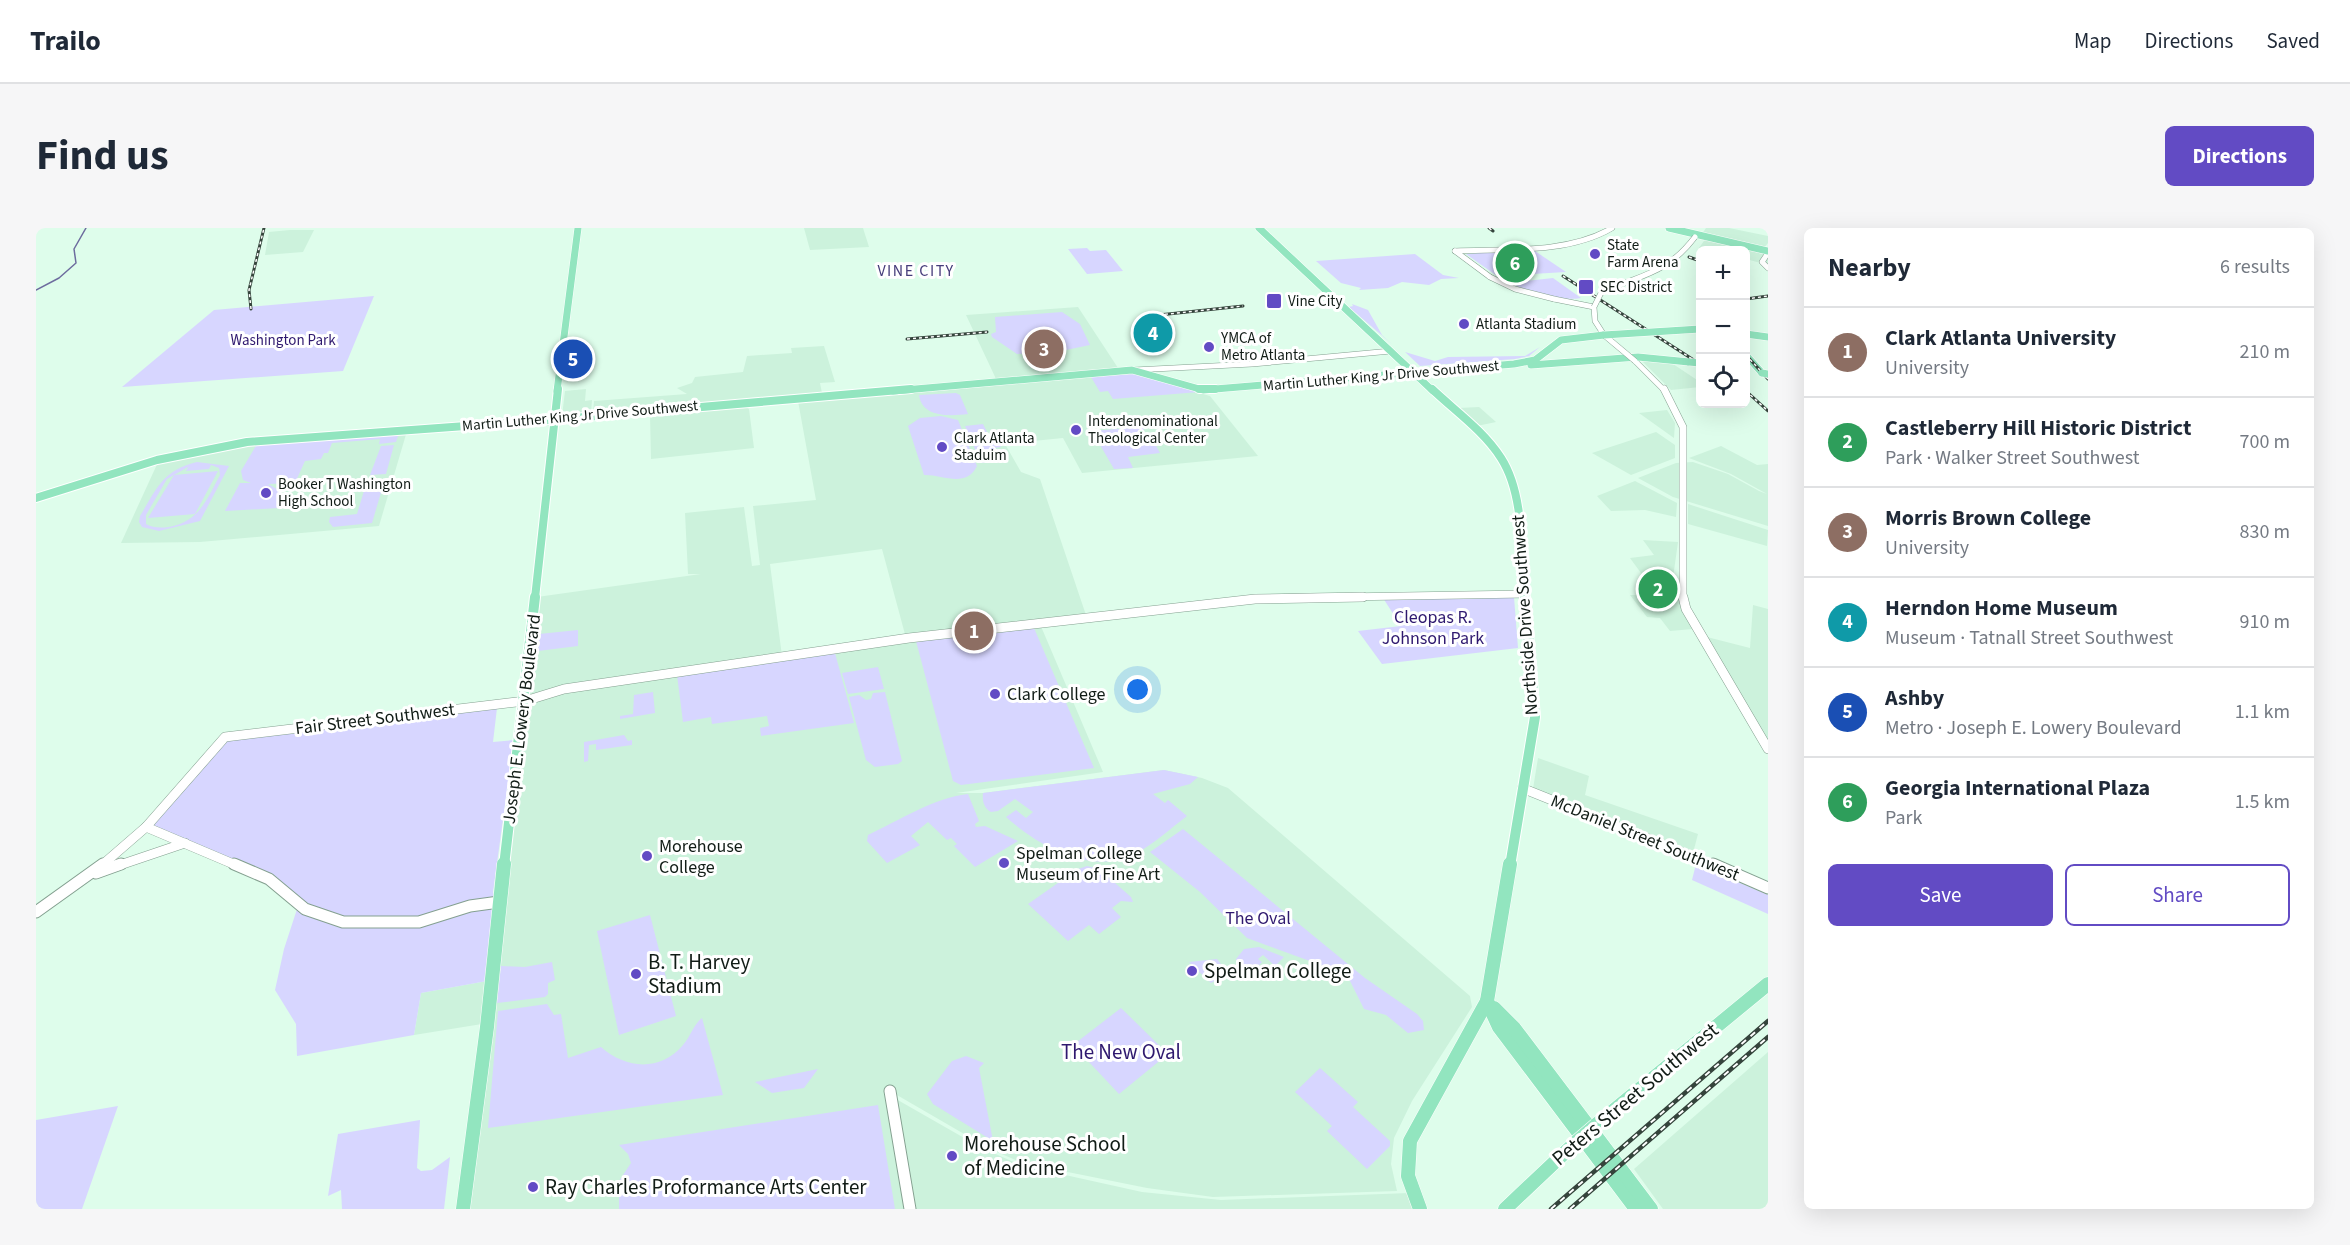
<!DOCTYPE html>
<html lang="en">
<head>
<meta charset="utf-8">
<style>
	body { margin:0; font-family:"Source Sans 3",sans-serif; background:#f6f6f7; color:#1f2937 }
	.controls { position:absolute; right:18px; top:18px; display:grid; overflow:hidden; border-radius:9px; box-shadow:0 6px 24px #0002 }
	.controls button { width:54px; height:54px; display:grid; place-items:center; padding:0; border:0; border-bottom:2px solid #e0e1e3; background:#fff; color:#1f2937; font:30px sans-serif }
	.you { position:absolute; left:1102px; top:462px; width:21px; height:21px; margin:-15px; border:4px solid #fff; border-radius:50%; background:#1a73e8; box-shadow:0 0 0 9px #1a73e833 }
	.badge { display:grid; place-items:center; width:39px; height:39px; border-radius:50%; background:#624bc4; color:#fff; font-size:20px; font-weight:700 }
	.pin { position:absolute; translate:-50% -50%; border:3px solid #fff; box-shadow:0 2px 6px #0006 }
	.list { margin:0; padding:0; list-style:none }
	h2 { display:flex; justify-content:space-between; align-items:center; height:78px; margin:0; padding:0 24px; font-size:26px }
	h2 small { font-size:20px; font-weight:400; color:#747a83 }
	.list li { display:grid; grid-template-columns:39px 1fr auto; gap:18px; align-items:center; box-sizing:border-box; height:90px; padding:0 24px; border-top:2px solid #e0e1e3 }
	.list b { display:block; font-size:22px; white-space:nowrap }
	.list p { margin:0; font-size:20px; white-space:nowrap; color:#747a83 }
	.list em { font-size:20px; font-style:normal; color:#747a83 }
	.actions { display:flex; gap:12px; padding:18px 24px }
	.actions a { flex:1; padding:14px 0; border:2px solid #624bc4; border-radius:9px; text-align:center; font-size:21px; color:#624bc4 }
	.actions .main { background:#624bc4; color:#fff }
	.icon { flex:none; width:33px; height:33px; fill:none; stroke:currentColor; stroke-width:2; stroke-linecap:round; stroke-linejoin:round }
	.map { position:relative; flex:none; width:1732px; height:981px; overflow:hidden; border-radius:9px }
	header { display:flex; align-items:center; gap:36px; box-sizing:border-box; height:84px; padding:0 30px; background:#fff; border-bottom:2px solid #e0e1e3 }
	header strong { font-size:28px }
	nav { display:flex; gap:33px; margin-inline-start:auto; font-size:21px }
	.intro { display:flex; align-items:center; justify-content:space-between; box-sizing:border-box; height:144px; padding:0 36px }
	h1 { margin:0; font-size:42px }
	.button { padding:15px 27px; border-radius:9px; background:#624bc4; color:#fff; font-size:21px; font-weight:700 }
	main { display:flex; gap:36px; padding:0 36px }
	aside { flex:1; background:#fff; border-radius:9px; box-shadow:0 6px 24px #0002 }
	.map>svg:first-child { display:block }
</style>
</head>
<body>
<header>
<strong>Trailo</strong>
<nav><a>Map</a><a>Directions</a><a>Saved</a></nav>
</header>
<div class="intro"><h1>Find us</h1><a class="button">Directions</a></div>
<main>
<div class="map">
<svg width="1732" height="981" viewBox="0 0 1732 981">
	<rect width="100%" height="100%" fill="#defdeb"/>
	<!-- built -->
	<g fill="#ccf2dc" fill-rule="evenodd">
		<polygon points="768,0 827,0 833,19 774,22"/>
		<polygon points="1670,0 1693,0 1732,8 1732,15 1728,20 1666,6"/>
		<polygon points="254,2 278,2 267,24 229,27 233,4"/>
		<polygon points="1670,10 1732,25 1732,37 1710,31 1710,22 1663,20"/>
		<path d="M1042,79L1084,143L1174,168L1222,228L1046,245L1027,210L969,216L985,244L1004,251L1051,390L1004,396L1067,544L920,565H947L1128,542L1166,550L1192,560L1434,768L1436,779L1376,873L1358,910L1355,936L1361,963L1177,969L1111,960L987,935L954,921L854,863L870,981H426L489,473L524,461L488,467L501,369L665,346H652L649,285L708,279L716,338L724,337L717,278L780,272L762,173L961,153L930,87ZM846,321L870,410L746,428L734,336Z"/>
		<polygon points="788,118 799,154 784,155 786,165 708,178 713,181 718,220 615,231 614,187 557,185 558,173 651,166 641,160 656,155 659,149 707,144 711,128 756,125 755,120"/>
		<polygon points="1605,132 1634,134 1664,154 1664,159 1635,162"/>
		<polygon points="550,161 549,173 556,172 555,185 526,188 529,163"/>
		<polygon points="1443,179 1460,194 1441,198 1423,180"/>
		<polygon points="1631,182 1639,195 1638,210 1603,185"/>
		<polygon points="371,203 343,298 164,314 85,315 123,232 188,217"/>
		<polygon points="1620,204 1639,217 1639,230 1595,247 1556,225"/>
		<polygon points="1685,218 1721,237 1732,236 1732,298 1637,269 1602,250 1640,235 1657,234 1692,246 1723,263 1731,266 1695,246 1653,230"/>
		<polygon points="1599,253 1641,275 1640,289 1609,282 1575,283 1561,268"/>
		<polygon points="1652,276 1732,302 1731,318 1652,296"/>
		<polygon points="1607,312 1642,314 1636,357 1657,401 1634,403 1624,390 1611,389 1594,367 1621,367 1594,330 1618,327"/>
		<polygon points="1717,377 1732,381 1732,514 1671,409 1714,420"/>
		<polygon points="1502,530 1553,548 1549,567 1662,606 1657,625 1497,561"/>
		<polygon points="451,753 446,796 378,807 385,765"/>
		<polygon points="1732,824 1732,981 1627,981 1598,941"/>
		<polygon points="860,871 944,919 984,937 1106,964 1185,972 1373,965 1379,981 877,981"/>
	</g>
	<!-- green -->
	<g fill="#d7d6ff" fill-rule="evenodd">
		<polygon points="1051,20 1054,23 1070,22 1087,43 1051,46 1032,21"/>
		<polygon points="1496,21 1530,44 1461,48 1430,26"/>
		<polygon points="1379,26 1407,47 1423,50 1405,51 1393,57 1366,54 1352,60 1323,62 1325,60 1305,55 1280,33"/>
		<path d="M1517,50L1545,70C1524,74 1493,63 1473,55Z"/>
		<polygon points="338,68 307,143 86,159 178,82"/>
		<polygon points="1316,76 1332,82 1346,107 1357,117 1313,79 1317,78"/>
		<polygon points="1026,84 1044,96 1054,117 1025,123 981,126 956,109 955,106 960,104 959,89"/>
		<polygon points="1504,119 1493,128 1479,131 1384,138 1369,124 1399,133 1412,129 1489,128"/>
		<polygon points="1099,146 1163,164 1077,171 1072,163 1064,164 1055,149"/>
		<path d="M920,165L924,167L932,186C914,188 886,190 883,167Z"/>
		<path d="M905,188L922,192L941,238C930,261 905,246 888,247L872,198L884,190Z"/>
		<polygon points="947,196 953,208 960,208 965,219 958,220 964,233 945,235 929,198"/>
		<polygon points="1107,199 1108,202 1101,204 1108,216 1119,216 1124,225 1092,229 1097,240 1078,241 1056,203"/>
		<polygon points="363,205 360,214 343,216 344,211 296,215 292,225 288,225 285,231 269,233 259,255 232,256 241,261 246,269 243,280 189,283 204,255 215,255 207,252 205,243 221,216"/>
		<polygon points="358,217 350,246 334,247 345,218"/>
		<path d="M161,234L193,238L164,293L123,303L106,299L103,294L104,288C121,260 127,242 161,234ZM175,237L183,240L184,247C171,271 163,294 133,299C125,300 117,300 110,296V287L131,251L152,239L150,243L173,241Z"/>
		<polygon points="182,243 159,286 112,290 138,247"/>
		<polygon points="349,251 336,295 297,299 293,294 294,289 321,286 331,253"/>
		<polygon points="1478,369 1482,420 1346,436 1322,403 1365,398 1347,370"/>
		<polygon points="998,400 1058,540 925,557 917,553 880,413"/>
		<polygon points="542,402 542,418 502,423 503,406"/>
		<polygon points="799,425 818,495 725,508 724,500 733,498 731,488 676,496 675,489 647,494 641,447"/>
		<polygon points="842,439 848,461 812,466 806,445"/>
		<polygon points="617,464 619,485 584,491 584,488 597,486 598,467"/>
		<polygon points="849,464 866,533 862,536 839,539 830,532 813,469 823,467 830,472 835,471 837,465"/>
		<polygon points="461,480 457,514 478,512 457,664 464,683 451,753 385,765 378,807 261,828 260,796 239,762 248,721 262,678 217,648 110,602 192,512"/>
		<polygon points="588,507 592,513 596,512 596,517 560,522 560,516 553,517 552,533 548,534 548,514"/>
		<path d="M1128,542L1162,549L1154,556L1117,566L1129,575L1132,572L1151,588C1135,600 1118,616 1099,626C1056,648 1002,618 970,589L980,582L990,590L997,584L979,571L962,583L955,584C948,580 946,573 947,565Z"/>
		<path d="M932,566L943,593L939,596L940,599L949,598L982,613L939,639L918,618L921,616L915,610L911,612L892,594L875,608L884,617L851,635L831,613L832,607C864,592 897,570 932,566Z"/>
		<polygon points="1147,601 1329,750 1381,786 1387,793 1388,802 1372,805 1350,787 1328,781 1314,753 1304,744 1211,710 1164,664 1114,624"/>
		<polygon points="1660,636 1732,667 1732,686 1656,652"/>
		<polygon points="1051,638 1063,641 1095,669 1097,674 1085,673 1076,680 1085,689 1063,706 1053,697 1032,713 992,676 1042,641"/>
		<polygon points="614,687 640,788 583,807 561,703"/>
		<polygon points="1223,719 1248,729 1239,738 1227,727 1222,731 1226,734 1214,747 1203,740 1200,731 1208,721"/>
		<polygon points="1181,731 1195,749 1182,751 1175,755 1153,734"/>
		<polygon points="516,734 519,752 512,755 512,766 509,769 461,775 465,738 489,739"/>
		<path d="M511,776L518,787L525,786L532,830L565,819C590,841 624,844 647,817C655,808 657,797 666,790L687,867L452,900L462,783Z"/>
		<polygon points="1085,780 1132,826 1083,866 1037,817"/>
		<polygon points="930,828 948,835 943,840 957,913 897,876 891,866 916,833"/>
		<polygon points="1284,840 1322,874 1317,879 1354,913 1354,918 1331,941 1291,903 1296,898 1259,864"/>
		<polygon points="782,841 768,860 736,865 719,854"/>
		<polygon points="842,877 859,981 583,981 583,953 595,935 592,926 583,917"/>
		<polygon points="82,878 46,981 0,981 0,892"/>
		<polygon points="384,892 381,940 385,943 396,942 414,929 408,981 306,981 305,962 292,968 302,906"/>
	</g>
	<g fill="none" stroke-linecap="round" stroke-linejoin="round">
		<!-- stream -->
		<polyline stroke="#6d6c9e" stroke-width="1.5" points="0,62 23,50 40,35 38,21 50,0"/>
		<defs>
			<g id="minor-far3">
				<path d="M1419,23C1469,21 1532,26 1576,0"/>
				<polyline points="1419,23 1454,49"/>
				<polyline points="1732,25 1726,34 1732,40"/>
				<polyline points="1518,71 1558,79 1559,93 1568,107"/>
				<polyline points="1599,133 1629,163"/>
				<polyline points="1098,142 1216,136 1355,123"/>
			</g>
			<g id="minor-far2">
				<polyline points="1628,161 1647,199 1647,370"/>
				<polyline points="1246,370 1489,366"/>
			</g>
			<g id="minor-far1">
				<polyline points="1647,369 1650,381 1732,521"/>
				<polyline points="1486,560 1680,638"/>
				<polyline points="110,599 202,638"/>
				<polyline points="65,638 110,599 189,509 489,473 528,461 873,410 1219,371 1327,369"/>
				<polyline points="81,638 149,615"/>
			</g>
			<g id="minor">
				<polyline points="198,636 233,651 269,681 307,694 383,694 434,678 463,674"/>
				<polyline points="1677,636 1732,660"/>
				<polyline points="60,645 85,636"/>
				<polyline points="0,684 67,636"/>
				<polyline points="854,863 874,981"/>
			</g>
			<g id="major-far3">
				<polyline points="1223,0 1397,163"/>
				<polyline points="1633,0 1732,23"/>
				<polyline points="1710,106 1732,109"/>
				<polyline points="1710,127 1726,145"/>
				<polyline points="1495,137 1602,129 1653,134"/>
				<polyline points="521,163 542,0"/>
				<polyline points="857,163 1096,142 1167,162 1478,136 1499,132 1525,112 1568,107"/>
			</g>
			<g id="major-far2">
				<polyline points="1163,161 1179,161"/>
				<path d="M1396,161C1418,182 1448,203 1465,230C1489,267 1485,327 1489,370"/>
				<polyline points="0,270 121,232 211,214 526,191 875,161"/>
				<polyline points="499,370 522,161"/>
			</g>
			<g id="major-far1">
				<polyline points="468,638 499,369"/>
				<polyline points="1474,638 1499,489 1489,369"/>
			</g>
			<g id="major">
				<polyline points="1474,636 1451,773 1463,799 1600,981"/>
				<polyline points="1458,780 1478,800 1615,981"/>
				<polyline points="1560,897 1732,756"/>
				<polyline points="427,981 451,799 468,636"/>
				<polyline points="1384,981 1372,948 1374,913 1451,773"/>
				<polyline points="1469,981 1539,915"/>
			</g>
		</defs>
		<!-- minor-far3 casing -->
		<use href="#minor-far3" stroke="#84a090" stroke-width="6"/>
		<!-- minor-far2 casing -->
		<use href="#minor-far2" stroke="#84a090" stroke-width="8"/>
		<!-- minor-far1 casing -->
		<use href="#minor-far1" stroke="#84a090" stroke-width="10"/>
		<!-- minor casing -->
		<use href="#minor" stroke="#84a090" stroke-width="13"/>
		<!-- major-far3 casing -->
		<use href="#major-far3" stroke="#fff" stroke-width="8"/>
		<!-- major-far2 casing -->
		<use href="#major-far2" stroke="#fff" stroke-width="10"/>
		<!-- major-far1 casing -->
		<use href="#major-far1" stroke="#fff" stroke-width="12"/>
		<!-- major casing -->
		<use href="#major" stroke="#fff" stroke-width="15"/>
		<!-- minor-far3 -->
		<use href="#minor-far3" stroke="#fff" stroke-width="5"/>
		<!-- minor-far2 -->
		<use href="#minor-far2" stroke="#fff" stroke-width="7"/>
		<!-- minor-far1 -->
		<use href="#minor-far1" stroke="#fff" stroke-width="9"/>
		<!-- minor -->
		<use href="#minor" stroke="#fff" stroke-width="11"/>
		<!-- major-far3 -->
		<use href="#major-far3" stroke="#92e5bf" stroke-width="7"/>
		<!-- major-far2 -->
		<use href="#major-far2" stroke="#92e5bf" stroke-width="8"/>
		<!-- major-far1 -->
		<use href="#major-far1" stroke="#92e5bf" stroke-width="10"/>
		<!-- major -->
		<use href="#major" stroke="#92e5bf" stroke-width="14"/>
		<defs>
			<g id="rail-far1">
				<polyline points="1453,0 1457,3"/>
				<polyline points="1653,29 1664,33"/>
				<polyline points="1527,48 1664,136"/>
				<polyline points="1710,71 1732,68"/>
				<polyline points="215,81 213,62 228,0"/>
				<polyline points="1123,87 1207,78"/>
				<polyline points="871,111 951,104"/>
				<polyline points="1710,127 1732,151"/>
				<polyline points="1710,163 1732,183"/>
			</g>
			<g id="rail">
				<polyline points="1515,981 1732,793"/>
				<polyline points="1534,981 1732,809"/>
			</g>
		</defs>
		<!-- rail-far1 casing -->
		<use href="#rail-far1" stroke="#35443c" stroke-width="3"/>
		<!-- rail casing -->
		<use href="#rail" stroke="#35443c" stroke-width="4.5"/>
		<!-- rail-far1 -->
		<use href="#rail-far1" stroke="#fff" stroke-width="1.5" stroke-dasharray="3" stroke-linecap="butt"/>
		<!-- rail -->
		<use href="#rail" stroke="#fff" stroke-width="2" stroke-dasharray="6" stroke-linecap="butt"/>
		<defs>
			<g id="minor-bridge">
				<polyline points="1454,49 1479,61 1518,71"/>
				<path d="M1558,79L1565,65C1605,46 1630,47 1659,9"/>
				<polyline points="1568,107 1599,133"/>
			</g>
			<g id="major-bridge-far1">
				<polyline points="1568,107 1664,101"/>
				<polyline points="1653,134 1664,135"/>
				<polyline points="1726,145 1732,146"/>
			</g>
			<polyline id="major-bridge" points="1539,915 1560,897"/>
		</defs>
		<!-- minor-bridge casing -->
		<use href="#minor-bridge" stroke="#84a090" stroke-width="6" stroke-linecap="butt"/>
		<!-- major-bridge-far1 casing -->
		<use href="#major-bridge-far1" stroke="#fff" stroke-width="8" stroke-linecap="butt"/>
		<!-- major-bridge casing -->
		<use href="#major-bridge" stroke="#fff" stroke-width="15" stroke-linecap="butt"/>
		<!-- minor-bridge -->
		<use href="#minor-bridge" stroke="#fff" stroke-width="5"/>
		<!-- major-bridge-far1 -->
		<use href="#major-bridge-far1" stroke="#92e5bf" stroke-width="7"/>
		<!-- major-bridge -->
		<use href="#major-bridge" stroke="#92e5bf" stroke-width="14"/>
	</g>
	<!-- markers -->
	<g fill="#624bc4" stroke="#fff" stroke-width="2">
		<circle cx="1559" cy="26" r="6"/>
		<rect x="1542" y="51" width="16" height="16" rx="3"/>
		<rect x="1230" y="65" width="16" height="16" rx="3"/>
		<circle cx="1428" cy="96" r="6"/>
		<circle cx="1173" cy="119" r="6"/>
		<circle cx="1040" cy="202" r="6"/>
		<circle cx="906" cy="219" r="6"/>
		<circle cx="230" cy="265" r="6"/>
		<circle cx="959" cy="466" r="6"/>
		<circle cx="611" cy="628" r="6"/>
		<circle cx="968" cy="635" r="6"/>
		<circle cx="1156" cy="743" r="6"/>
		<circle cx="600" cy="746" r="6"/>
		<circle cx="916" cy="928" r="6"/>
		<circle cx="497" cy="959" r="6"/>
	</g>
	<g text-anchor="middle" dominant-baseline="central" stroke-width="6" stroke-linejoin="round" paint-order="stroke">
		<!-- far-poi labels -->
		<g font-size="15" fill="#111c16" stroke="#fff" text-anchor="start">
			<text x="1571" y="17">State<tspan x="1571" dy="17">Farm Arena</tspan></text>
			<text x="1564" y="59">SEC District</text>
			<text x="1252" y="73">Vine City</text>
			<text x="1440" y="96">Atlanta Stadium</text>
			<text x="1185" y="110">YMCA of<tspan x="1185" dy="17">Metro Atlanta</tspan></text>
			<text x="1052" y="193">Interdenominational<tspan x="1052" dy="17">Theological Center</tspan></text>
			<text x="918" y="210">Clark Atlanta<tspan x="918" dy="17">Staduim</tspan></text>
			<text x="242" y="256">Booker T Washington<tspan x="242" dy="17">High School</tspan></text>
		</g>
		<!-- far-park labels -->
		<g font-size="15" fill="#2f196f" stroke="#fff">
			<text x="247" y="112">Washington Park</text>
		</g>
		<!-- far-street labels -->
		<g font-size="15" fill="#111c16" stroke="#fff">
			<text transform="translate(1345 148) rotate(-5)">Martin Luther King Jr Drive Southwest</text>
			<text transform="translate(544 188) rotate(-5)">Martin Luther King Jr Drive Southwest</text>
		</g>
		<!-- far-neighbourhood labels -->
		<g font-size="16" letter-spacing="1.5" fill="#453d7a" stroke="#fff">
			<text x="880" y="43">VINE CITY</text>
		</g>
		<!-- street labels -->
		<g font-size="18" fill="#111c16" stroke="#fff">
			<text transform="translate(1489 387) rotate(-94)">Northside Drive Southwest</text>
			<text transform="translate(339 491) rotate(-7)">Fair Street Southwest</text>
			<text transform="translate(486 491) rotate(-83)">Joseph E. Lowery Boulevard</text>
			<text transform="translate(1609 610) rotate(22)">McDaniel Street Southwest</text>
		</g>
		<!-- park labels -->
		<g font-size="18" fill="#2f196f" stroke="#fff">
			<text x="1397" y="389">Cleopas R.<tspan x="1397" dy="21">Johnson Park</tspan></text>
			<text x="1222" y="690">The Oval</text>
		</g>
		<!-- poi labels -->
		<g font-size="18" fill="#111c16" stroke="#fff" text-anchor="start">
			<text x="971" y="466">Clark College</text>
			<text x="623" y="618">Morehouse<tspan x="623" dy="21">College</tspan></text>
			<text x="980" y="625">Spelman College<tspan x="980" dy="21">Museum of Fine Art</tspan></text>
		</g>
		<!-- near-poi labels -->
		<g font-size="21" fill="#111c16" stroke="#fff" text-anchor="start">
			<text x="612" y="734">B. T. Harvey<tspan x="612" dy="24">Stadium</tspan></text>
			<text x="1168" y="743">Spelman College</text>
			<text x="928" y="916">Morehouse School<tspan x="928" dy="24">of Medicine</tspan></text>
			<text x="509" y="959">Ray Charles Proformance Arts Center</text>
		</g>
		<!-- near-park labels -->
		<g font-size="21" fill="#2f196f" stroke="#fff">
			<text x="1085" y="824">The New Oval</text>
		</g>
		<!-- near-street labels -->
		<g font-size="21" fill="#111c16" stroke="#fff">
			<text transform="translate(1599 866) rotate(-40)">Peters Street Southwest</text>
		</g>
	</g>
</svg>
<div class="controls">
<button>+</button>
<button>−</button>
<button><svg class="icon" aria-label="locate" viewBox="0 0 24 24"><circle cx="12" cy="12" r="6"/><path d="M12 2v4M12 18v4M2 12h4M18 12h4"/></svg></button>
</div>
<div class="you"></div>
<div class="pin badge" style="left:938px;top:403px;background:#8d6e63">1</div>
<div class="pin badge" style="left:1622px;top:361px;background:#2e9e5b">2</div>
<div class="pin badge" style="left:1008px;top:121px;background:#8d6e63">3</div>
<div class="pin badge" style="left:1117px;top:105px;background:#0f9aa8">4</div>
<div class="pin badge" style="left:537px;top:131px;background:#1a4fb4">5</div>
<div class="pin badge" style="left:1479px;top:35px;background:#2e9e5b">6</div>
</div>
<aside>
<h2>Nearby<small>6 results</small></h2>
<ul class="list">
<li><span class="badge" style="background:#8d6e63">1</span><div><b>Clark Atlanta University</b><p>University</p></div><em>210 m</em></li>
<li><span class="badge" style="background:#2e9e5b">2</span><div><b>Castleberry Hill Historic District</b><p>Park · Walker Street Southwest</p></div><em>700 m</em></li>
<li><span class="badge" style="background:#8d6e63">3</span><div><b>Morris Brown College</b><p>University</p></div><em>830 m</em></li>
<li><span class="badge" style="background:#0f9aa8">4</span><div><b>Herndon Home Museum</b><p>Museum · Tatnall Street Southwest</p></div><em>910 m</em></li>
<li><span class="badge" style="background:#1a4fb4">5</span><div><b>Ashby</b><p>Metro · Joseph E. Lowery Boulevard</p></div><em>1.1 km</em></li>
<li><span class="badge" style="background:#2e9e5b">6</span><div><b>Georgia International Plaza</b><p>Park</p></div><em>1.5 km</em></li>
</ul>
<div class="actions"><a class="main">Save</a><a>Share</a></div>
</aside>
</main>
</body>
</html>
